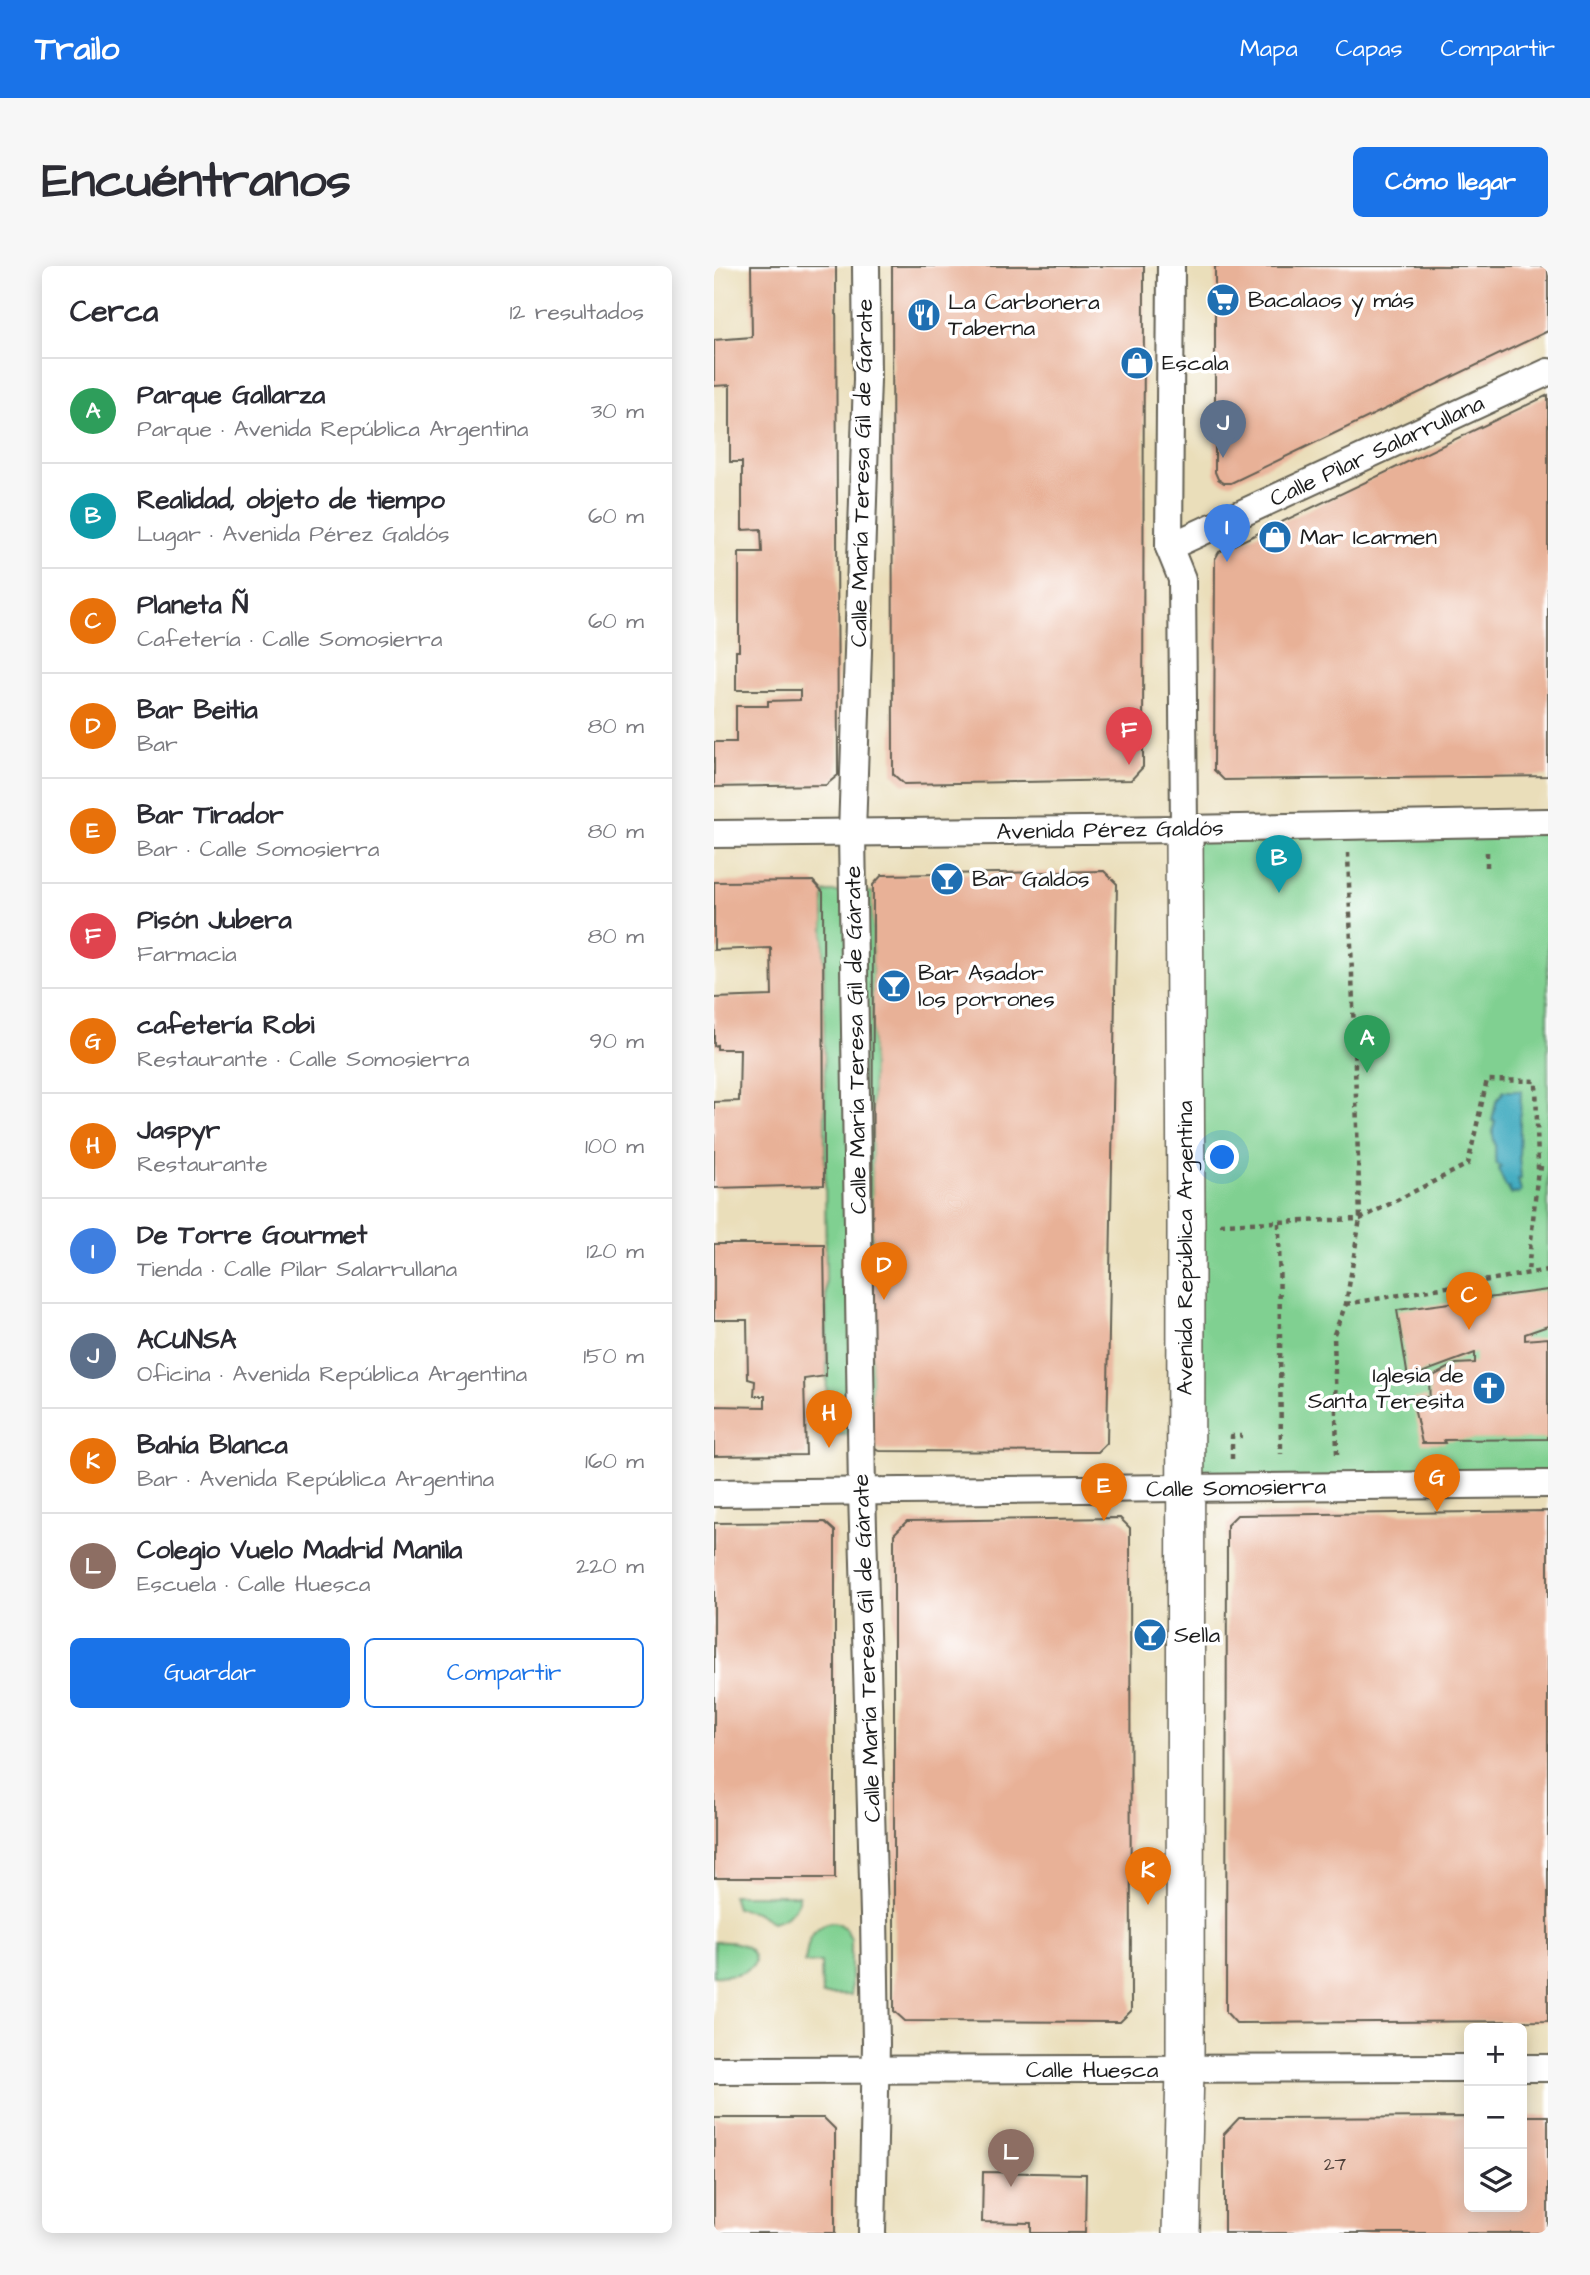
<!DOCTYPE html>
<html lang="es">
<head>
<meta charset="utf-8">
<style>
	body { margin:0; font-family:"Architects Daughter",sans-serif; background:#f7f7f7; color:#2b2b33 }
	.controls { position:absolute; right:21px; bottom:21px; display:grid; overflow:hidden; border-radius:10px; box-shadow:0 4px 18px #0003 }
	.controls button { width:63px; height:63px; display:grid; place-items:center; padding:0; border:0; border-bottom:2px solid #e1e1e2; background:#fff; color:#2b2b33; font:35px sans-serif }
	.you { position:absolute; left:509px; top:892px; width:24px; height:24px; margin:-18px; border:5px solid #fff; border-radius:50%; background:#1a73e8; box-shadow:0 0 0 10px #1a73e833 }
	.badge { display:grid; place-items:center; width:46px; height:46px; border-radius:50%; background:#1a73e8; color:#fff; font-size:23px; font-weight:700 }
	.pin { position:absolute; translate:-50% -58px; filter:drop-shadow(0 2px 4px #0008) }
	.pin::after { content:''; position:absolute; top:37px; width:24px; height:21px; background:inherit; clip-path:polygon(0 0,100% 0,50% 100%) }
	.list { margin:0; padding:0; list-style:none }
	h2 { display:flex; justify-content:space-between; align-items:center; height:91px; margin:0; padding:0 28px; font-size:30px }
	h2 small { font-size:23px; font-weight:400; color:#7c7c81 }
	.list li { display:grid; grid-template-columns:46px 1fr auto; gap:21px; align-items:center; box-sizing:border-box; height:105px; padding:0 28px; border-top:2px solid #e1e1e2 }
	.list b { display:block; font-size:26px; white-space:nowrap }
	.list p { margin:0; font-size:23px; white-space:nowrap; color:#7c7c81 }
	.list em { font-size:23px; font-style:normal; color:#7c7c81 }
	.actions { display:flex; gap:14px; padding:21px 28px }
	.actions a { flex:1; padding:16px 0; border:2px solid #1a73e8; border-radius:10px; text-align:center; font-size:24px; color:#1a73e8 }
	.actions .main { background:#1a73e8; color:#fff }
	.icon { flex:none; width:38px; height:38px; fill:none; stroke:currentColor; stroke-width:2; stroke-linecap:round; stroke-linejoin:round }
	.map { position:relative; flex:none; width:834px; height:1967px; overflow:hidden; border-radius:10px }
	header { display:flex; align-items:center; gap:42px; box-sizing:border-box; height:98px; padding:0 35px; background:#1a73e8; color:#fff }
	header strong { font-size:33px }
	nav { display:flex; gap:38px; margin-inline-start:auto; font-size:24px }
	.intro { display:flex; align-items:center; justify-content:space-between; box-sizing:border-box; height:168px; padding:0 42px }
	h1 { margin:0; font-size:49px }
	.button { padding:18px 32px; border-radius:10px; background:#1a73e8; color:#fff; font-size:24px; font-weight:700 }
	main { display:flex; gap:42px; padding:0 42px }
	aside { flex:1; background:#fff; border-radius:10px; box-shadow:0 4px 18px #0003 }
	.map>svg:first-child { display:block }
</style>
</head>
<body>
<header>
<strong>Trailo</strong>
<nav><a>Mapa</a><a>Capas</a><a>Compartir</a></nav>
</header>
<div class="intro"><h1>Encuéntranos</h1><a class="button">Cómo llegar</a></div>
<main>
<aside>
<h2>Cerca<small>12 resultados</small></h2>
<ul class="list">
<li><span class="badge" style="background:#2e9e5b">A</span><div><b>Parque Gallarza</b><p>Parque · Avenida República Argentina</p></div><em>30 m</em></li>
<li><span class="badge" style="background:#0f9aa8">B</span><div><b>Realidad, objeto de tiempo</b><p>Lugar · Avenida Pérez Galdós</p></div><em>60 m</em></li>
<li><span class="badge" style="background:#e8710a">C</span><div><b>Planeta Ñ</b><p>Cafetería · Calle Somosierra</p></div><em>60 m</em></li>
<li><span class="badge" style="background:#e8710a">D</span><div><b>Bar Beitia</b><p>Bar</p></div><em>80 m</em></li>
<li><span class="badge" style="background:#e8710a">E</span><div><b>Bar Tirador</b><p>Bar · Calle Somosierra</p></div><em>80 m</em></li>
<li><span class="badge" style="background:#e0444e">F</span><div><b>Pisón Jubera</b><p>Farmacia</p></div><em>80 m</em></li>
<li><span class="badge" style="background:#e8710a">G</span><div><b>cafetería Robi</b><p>Restaurante · Calle Somosierra</p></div><em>90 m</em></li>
<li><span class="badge" style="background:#e8710a">H</span><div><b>Jaspyr</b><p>Restaurante</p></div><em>100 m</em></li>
<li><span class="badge" style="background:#3f7fe0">I</span><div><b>De Torre Gourmet</b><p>Tienda · Calle Pilar Salarrullana</p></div><em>120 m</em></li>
<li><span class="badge" style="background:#5c6f8a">J</span><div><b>ACUNSA</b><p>Oficina · Avenida República Argentina</p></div><em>150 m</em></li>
<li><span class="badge" style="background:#e8710a">K</span><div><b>Bahía Blanca</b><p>Bar · Avenida República Argentina</p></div><em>160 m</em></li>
<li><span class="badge" style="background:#8d6e63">L</span><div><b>Colegio Vuelo Madrid Manila</b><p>Escuela · Calle Huesca</p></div><em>220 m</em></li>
</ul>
<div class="actions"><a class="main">Guardar</a><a>Compartir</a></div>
</aside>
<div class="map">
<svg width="834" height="1967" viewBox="0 0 834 1967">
	<rect width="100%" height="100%" fill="#fff"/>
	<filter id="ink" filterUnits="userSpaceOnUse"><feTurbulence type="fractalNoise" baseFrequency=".0143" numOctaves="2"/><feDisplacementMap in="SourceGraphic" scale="14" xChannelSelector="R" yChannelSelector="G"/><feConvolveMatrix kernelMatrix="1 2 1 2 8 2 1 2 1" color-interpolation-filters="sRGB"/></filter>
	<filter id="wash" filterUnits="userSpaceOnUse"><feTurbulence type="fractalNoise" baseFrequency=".00686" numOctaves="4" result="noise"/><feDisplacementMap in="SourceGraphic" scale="28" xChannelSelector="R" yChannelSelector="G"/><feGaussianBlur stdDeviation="1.57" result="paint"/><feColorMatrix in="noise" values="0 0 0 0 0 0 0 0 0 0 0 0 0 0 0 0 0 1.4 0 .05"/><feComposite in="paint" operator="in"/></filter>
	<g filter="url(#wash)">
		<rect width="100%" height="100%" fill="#eadeba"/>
		<!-- green -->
		<g fill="#80d091" stroke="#4e7656" stroke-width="2">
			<polygon points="834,556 834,1218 471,1223 470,563"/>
			<polygon points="109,626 159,626 158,1168 113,1169"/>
			<path d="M18,1629H85C86,1642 70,1654 58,1656L41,1646L22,1642Z"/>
			<path d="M116,1656C128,1656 133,1663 137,1673V1729H108L107,1697H91C93,1678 96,1662 116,1656Z"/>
			<path d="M0,1676C16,1675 40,1676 41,1696C32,1710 15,1709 0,1710Z"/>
		</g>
		<!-- water -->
		<path fill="#40aabf" stroke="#2e636e" stroke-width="2" d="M790,825H807L805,890L807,913H804L807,925L806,927L797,928L794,923L795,921H792L784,903L787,901L782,898C780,891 782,886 781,879C779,867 777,869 781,855H778L782,836Z"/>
		<g id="blocks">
			<!-- building -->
			<g fill="#e8b197">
				<polygon points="37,0 122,0 124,509 112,519 0,521 0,476 22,476 22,440 54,440 54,435 86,434 86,424 22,424 22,385 25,385 25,286 48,286 47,263 28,264 28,196 16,196 16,119 0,120 0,74 38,71"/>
				<polygon points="178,0 430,0 429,501 417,514 190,518 179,508"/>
				<polygon points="501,0 834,0 834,65 517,217 510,217 504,213 501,206"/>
				<polygon points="834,129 834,510 510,514 500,504 501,293 505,286"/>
				<polygon points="390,605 403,618 393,1177 384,1186 375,1186 166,1185 160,1181 158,1168 159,619 168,609"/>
				<polygon points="99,615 109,626 110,919 0,922 0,836 25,835 26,783 3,783 3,779 0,780 0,732 58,730 57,682 0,684 0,616"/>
				<polygon points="0,978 110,978 112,1110 90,1113 92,1189 0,1190 0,1140 51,1141 51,1130 40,1130 41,1115 34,1113 33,1054 0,1054"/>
				<polygon points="834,1024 834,1060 811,1068 811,1074 834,1072 834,1173 730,1174 731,1177 708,1177 698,1133 713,1131 713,1139 716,1139 715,1112 742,1098 761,1097 761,1087 694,1112 683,1044"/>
				<polygon points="834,1245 834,1755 522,1757 512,1746 513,1259 523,1249"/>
				<polygon points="406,1252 416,1262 417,1745 406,1756 191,1755 180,1745 180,1268 193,1255"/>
				<polygon points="111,1256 121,1265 121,1612 0,1612 0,1257"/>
				<polygon points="808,1850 834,1850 834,1967 510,1967 510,1868 525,1852 755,1851 755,1941 808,1941"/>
				<polygon points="0,1852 110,1852 121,1863 121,1967 0,1967"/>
				<polygon points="269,1906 372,1908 371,1967 317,1967 317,1957 268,1956"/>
			</g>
		</g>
	</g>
	<g filter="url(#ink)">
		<use href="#blocks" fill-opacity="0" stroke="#646053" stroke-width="2"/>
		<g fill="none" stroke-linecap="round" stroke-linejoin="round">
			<defs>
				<g id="street">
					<polyline points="152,0 153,113 138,567 148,1226 160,1649 162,1778 158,1967"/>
					<polyline points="457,0 455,281 468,313 470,563"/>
					<polyline points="455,281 834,106"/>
					<polyline points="0,568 470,563 834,556"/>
					<polyline points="0,1227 834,1218"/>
					<polyline points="808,1802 834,1802"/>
					<polyline points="0,1804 755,1802"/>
				</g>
				<polyline id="secondary" points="467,1967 471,1804 472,959 470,563"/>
			</defs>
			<!-- street casing -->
			<use href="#street" stroke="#646053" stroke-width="30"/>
			<!-- secondary casing -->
			<use href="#secondary" stroke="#646053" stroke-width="40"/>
			<!-- path -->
			<g stroke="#646053" stroke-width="4.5" stroke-dasharray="5 5" stroke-linecap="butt">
				<polyline points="773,586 773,602"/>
				<polyline points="824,902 834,903"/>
				<polyline points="565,957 567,1188"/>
				<polyline points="506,958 646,953 754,898 773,814 822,815 824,902 814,1006"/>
				<polyline points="632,1038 834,1004"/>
				<polyline points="623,1188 620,1068 632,1038 646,953 634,587"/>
				<polyline points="518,1193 518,1170 528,1170"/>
			</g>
			<!-- street -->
			<use href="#street" stroke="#fff" stroke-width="26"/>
			<!-- secondary -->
			<use href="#secondary" stroke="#fff" stroke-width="37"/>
		</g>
	</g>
	<!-- icons -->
	<defs>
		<symbol id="supermarket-disc" viewBox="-11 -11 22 22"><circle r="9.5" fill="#1f6fb2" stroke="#fff"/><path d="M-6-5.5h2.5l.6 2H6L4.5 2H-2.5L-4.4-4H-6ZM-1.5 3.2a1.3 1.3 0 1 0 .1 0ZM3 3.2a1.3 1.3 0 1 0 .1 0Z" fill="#fff"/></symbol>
		<symbol id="restaurant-disc" viewBox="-11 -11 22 22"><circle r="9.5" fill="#1f6fb2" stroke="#fff"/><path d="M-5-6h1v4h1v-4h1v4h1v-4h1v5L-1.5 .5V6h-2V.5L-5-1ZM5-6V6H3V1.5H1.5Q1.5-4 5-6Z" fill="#fff"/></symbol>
		<symbol id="shop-disc" viewBox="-11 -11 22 22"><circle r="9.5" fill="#1f6fb2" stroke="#fff"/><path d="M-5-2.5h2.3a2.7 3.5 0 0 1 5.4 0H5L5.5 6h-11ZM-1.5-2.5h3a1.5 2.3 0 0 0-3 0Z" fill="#fff"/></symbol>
		<symbol id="bar-disc" viewBox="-11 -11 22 22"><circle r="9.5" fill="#1f6fb2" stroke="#fff"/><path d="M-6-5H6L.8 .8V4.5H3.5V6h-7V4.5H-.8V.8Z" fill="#fff"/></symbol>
		<symbol id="church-disc" viewBox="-11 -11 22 22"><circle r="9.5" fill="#1f6fb2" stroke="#fff"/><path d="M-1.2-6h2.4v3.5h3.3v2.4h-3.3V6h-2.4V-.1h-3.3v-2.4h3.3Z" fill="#fff"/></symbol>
	</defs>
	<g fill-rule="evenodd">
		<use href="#supermarket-disc" x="490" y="15" width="38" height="38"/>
		<use href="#restaurant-disc" x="191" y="30" width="38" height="38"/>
		<use href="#shop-disc" x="404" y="78" width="38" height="38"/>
		<use href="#shop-disc" x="542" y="252" width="38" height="38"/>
		<use href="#bar-disc" x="214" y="594" width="38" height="38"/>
		<use href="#bar-disc" x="161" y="701" width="38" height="38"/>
		<use href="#church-disc" x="756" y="1103" width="38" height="38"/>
		<use href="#bar-disc" x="417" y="1350" width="38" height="38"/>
	</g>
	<g text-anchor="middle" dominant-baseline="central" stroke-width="7" stroke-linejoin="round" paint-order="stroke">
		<!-- number labels -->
		<g font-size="19" fill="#4f413b">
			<text x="621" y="1898">27</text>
		</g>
		<!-- poi labels -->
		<g font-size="23" fill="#1c1c1c" stroke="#fff" text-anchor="start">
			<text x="534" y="34">Bacalaos y más</text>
			<text x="234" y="36">La Carbonera<tspan x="234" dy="26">Taberna</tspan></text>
			<text x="448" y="97">Escala</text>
			<text x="586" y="271">Mar Icarmen</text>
			<text x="258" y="613">Bar Galdos</text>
			<text x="204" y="707">Bar Asador<tspan x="204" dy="26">los porrones</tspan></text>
			<text x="750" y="1109" text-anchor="end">Iglesia de<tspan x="750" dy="26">Santa Teresita</tspan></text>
			<text x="460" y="1369">Sella</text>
		</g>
		<!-- street labels -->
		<g font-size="23" fill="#1c1c1c" stroke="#fff">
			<text transform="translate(663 185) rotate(-25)">Calle Pilar Salarrullana</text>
			<text transform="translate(148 207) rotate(-89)">Calle María Teresa Gil de Gárate</text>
			<text transform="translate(396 564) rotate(-1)">Avenida Pérez Galdós</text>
			<text transform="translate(142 774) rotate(-91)">Calle María Teresa Gil de Gárate</text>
			<text transform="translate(471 982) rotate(-90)">Avenida República Argentina</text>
			<text transform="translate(522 1222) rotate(-1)">Calle Somosierra</text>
			<text transform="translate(153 1382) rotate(-92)">Calle María Teresa Gil de Gárate</text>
			<text x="378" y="1804">Calle Huesca</text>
		</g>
	</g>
</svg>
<div class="controls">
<button>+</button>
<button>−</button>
<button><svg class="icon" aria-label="layers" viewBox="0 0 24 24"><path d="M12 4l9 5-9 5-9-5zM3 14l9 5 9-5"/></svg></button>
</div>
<div class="you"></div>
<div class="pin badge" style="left:653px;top:807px;background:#2e9e5b">A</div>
<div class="pin badge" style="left:565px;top:627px;background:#0f9aa8">B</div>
<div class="pin badge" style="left:755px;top:1064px;background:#e8710a">C</div>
<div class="pin badge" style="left:170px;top:1034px;background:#e8710a">D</div>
<div class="pin badge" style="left:390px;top:1255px;background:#e8710a">E</div>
<div class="pin badge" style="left:415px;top:499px;background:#e0444e">F</div>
<div class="pin badge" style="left:723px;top:1246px;background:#e8710a">G</div>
<div class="pin badge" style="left:115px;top:1182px;background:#e8710a">H</div>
<div class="pin badge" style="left:513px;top:296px;background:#3f7fe0">I</div>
<div class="pin badge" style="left:509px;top:192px;background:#5c6f8a">J</div>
<div class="pin badge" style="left:434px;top:1639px;background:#e8710a">K</div>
<div class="pin badge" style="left:297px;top:1921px;background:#8d6e63">L</div>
</div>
</main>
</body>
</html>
